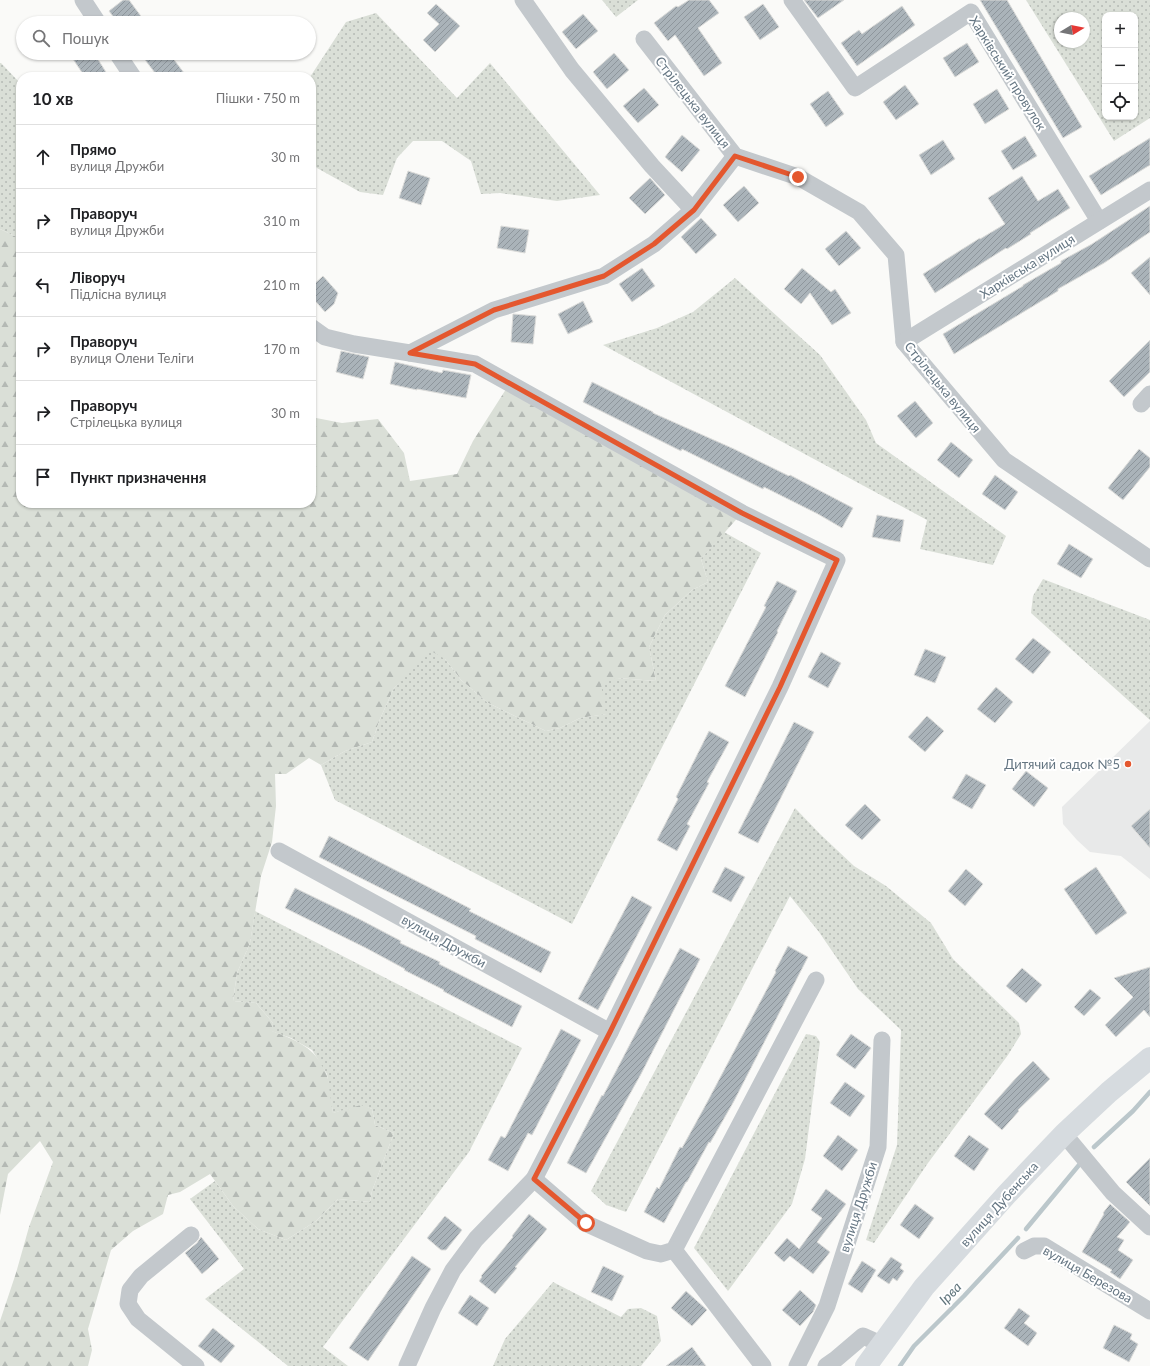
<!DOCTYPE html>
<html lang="uk">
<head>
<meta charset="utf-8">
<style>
	body { margin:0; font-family:Lato,sans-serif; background:#f2f2f2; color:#202124 }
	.controls { position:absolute; right:12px; top:12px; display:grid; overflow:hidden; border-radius:8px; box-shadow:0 1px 3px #0004 }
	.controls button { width:36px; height:36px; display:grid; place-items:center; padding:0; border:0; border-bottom:1px solid #e0e0e0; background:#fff; color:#202124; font:20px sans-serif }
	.compass { position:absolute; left:1054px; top:12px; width:36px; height:36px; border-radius:50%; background:#fff; box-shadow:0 1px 3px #0004; rotate:80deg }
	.stop { position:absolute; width:12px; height:12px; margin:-9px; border:3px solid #e4572e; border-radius:50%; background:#fff }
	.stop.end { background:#e4572e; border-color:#fff; box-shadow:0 1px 4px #0008 }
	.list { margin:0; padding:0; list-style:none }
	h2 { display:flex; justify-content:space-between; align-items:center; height:52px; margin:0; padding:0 16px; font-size:17px }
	h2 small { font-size:13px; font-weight:400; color:#757577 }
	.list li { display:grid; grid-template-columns:26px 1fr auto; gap:12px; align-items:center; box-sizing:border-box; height:64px; padding:0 16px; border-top:1px solid #e0e0e0 }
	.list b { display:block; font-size:15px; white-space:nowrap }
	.list p { margin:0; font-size:13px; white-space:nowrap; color:#757577 }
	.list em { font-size:13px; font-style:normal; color:#757577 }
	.icon { flex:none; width:22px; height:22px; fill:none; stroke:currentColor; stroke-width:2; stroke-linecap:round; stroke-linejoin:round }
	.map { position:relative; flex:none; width:1150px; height:1366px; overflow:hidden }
	.search { position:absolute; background:#fff; box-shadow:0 1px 3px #0004; left:16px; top:16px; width:300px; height:44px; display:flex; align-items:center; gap:10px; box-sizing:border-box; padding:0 14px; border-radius:22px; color:#757577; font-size:15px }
	.panel { position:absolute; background:#fff; box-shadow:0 1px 3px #0004; left:16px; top:72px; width:300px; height:436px; border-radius:16px }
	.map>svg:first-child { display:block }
</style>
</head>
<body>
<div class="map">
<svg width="1150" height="1366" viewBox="0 0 1150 1366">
	<defs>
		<pattern id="forest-firs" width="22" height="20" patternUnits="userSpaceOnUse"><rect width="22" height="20" fill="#dadfd7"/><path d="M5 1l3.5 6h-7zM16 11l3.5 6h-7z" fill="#b4b9b4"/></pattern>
		<pattern id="garden-dots" width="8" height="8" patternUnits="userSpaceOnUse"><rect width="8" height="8" fill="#dadfd7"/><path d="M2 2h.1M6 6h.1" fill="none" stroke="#b4b9b4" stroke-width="1.8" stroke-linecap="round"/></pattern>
		<pattern id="building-hatch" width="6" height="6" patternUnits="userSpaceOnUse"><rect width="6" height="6" fill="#aab3b9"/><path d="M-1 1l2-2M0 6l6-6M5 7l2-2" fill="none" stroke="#8e969c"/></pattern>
	</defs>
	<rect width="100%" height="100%" fill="#fafaf8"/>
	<!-- built -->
	<polygon fill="#e8e9e9" points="1150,721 1150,879 1121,856 1090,852 1077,840 1063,824 1062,807"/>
	<!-- forest -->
	<path fill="url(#forest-firs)" d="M0,229L21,239V503H311V417L342,423L378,419L404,453L410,481L457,474L473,441L508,386L742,513L701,559L708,582L692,590L665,615L649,647L656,681L617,678L607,714L580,718L560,728L546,731L488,703L461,680L445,659L407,676L394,688L380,719L372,742L345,751L321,765L309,758L286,774H275L276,806L272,842L261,876L250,943L237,973L233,1001L256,1003L273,1023L272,1031C296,1040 315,1047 326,1073C330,1082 332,1102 333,1113L361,1104L372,1109L375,1125L394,1133L372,1191L370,1202L338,1199L316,1221L286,1240L258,1229L233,1206L210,1174L180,1192L168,1195L163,1214L133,1231L111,1250L88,1329L92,1350L88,1366H0V1321L16,1273L29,1227L53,1162L40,1141L8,1174L0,1215Z"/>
	<!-- garden -->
	<g fill="url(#garden-dots)" fill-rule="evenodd">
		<polygon points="602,0 638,0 616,17"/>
		<path d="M1026,0H1150V118L1114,141ZM1105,15H1135V117H1105ZM1060,18H1084V42H1060Z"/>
		<polygon points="376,13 457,98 490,63 600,195 557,201 500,193 481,194 471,161 442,141 413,141 397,158 383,195 360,192 317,168 311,160 311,77 310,77 346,22"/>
		<polygon points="0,63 1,63 21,84 21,239 0,229"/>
		<polygon points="735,278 820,355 866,420 876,443 1006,536 993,565 920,549 927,520 603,345 657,328 693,312"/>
		<polygon points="724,532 761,553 572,924 335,800 321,765 345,751 372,742 380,719 394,688 431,651 445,659 461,680 488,703 546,731 560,728 580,718 606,714 601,684 617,678 656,681 649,647 665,615 692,590 708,582 701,559"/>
		<polygon points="1043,579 1150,620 1150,720 1031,613 1033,596"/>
		<polygon points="795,808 820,834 854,866 886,886 931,923 953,959 1019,1023 1021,1034 1008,1055 928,1163 874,1243 866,1240 897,1145 901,1030 858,989 819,932 790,896 626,1212 606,1205 591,1191"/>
		<polygon points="255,911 522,1048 469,1152 323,1347 348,1366 288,1366 205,1299 244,1269 190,1199 215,1181 233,1206 258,1229 286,1240 316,1221 338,1199 370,1202 372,1191 394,1133 375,1125 372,1109 361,1105 333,1113 327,1074 312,1050 291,1038 271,1031 273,1023 256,1003 233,1001 237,973 250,943"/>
		<polygon points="806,1034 816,1036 820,1042 805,1159 792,1204 728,1291 694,1248"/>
		<polygon points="553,1282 621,1317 628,1309 641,1308 657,1316 661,1341 641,1366 493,1366 505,1339"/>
	</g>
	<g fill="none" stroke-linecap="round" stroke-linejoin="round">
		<!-- stream -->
		<g stroke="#bbc7cb" stroke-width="4.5">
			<polyline points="1094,1147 1133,1111 1150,1092"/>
			<polyline points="1026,1229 1079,1165"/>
			<polyline points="900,1366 914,1346 964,1296 1018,1238"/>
		</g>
	</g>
	<!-- building -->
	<g fill="url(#building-hatch)" stroke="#dcdcda">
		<polygon points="123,0 129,0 146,23 118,23 109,11"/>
		<polygon points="689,0 709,0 719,13 698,28 722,63 704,76 675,35 668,41 654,23 676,6 678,7"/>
		<polygon points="804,0 844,0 818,18"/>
		<polygon points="980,0 1007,0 1082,127 1063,138"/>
		<polygon points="436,4 460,26 435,52 423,40 439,24 427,13"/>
		<polygon points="763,4 779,27 760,40 744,17"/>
		<polygon points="902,6 915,25 857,66 841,43 859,30 862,34"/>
		<polygon points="583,14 598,31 576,49 562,32"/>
		<polygon points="967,43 979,62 955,77 943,58"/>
		<polygon points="69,53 94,53 109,77 85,77"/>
		<polygon points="140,53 169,53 187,77 158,77"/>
		<polygon points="614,53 629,70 607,89 593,72"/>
		<polygon points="905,85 919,104 896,120 883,102"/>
		<polygon points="644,88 659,105 638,123 623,106"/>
		<polygon points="997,89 1009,109 985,124 973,104"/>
		<polygon points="828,91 844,114 826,127 810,104"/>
		<polygon points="682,135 700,150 682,172 665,157"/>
		<polygon points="1025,136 1037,156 1013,170 1001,151"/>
		<polygon points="1150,138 1150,165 1101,195 1089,176"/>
		<polygon points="943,140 955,159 931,175 919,155"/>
		<polygon points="408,171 430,178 421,205 399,198"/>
		<polygon points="1022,176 1038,201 1058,189 1070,208 1030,233 1031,234 1007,249 1006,248 935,293 923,274 980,238 980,239 1005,224 988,198"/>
		<polygon points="650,178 665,195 645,214 629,198"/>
		<polygon points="744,186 759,203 738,222 723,205"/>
		<polygon points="1150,206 1150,232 1104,263 1058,289 1058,291 954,354 943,334 1023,286 1023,285 1061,263 1061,261 1092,244"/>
		<polygon points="701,218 717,235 696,254 681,237"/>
		<polygon points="501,226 529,230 525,253 497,248"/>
		<polygon points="846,231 861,248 839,266 825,249"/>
		<polygon points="1150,257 1150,295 1131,273"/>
		<polygon points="642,268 655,286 632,302 619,284"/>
		<polygon points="802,268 831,292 835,289 851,313 832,325 810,293 801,304 784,289"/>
		<polygon points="323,276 338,293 334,304 325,312 311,296 311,287"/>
		<polygon points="583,301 593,322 568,334 558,314"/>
		<polygon points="513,314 536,316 533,344 511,342"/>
		<polygon points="1150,340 1150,372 1124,397 1109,381"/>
		<polygon points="341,351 369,357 363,379 336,372"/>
		<polygon points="395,362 442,373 443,370 471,375 466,398 417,389 417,390 390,384"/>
		<polygon points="592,382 653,412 653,413 734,449 789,476 790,475 853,508 842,528 818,514 764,487 763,489 682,449 681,451 583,402"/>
		<polygon points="915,401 933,423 916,438 897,416"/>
		<polygon points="951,442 973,460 959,478 937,460"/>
		<polygon points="1139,449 1150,458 1150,467 1123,500 1108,488"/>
		<polygon points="995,475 1018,492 1005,510 982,494"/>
		<polygon points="877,515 904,520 900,542 872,537"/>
		<polygon points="1069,544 1093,559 1081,578 1057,564"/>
		<polygon points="777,581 797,591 777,631 778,632 745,697 725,686 766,607 764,606"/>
		<polygon points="1033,638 1051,652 1033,674 1015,659"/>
		<polygon points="925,649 946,657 935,683 914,675"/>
		<polygon points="821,652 841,663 828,688 808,677"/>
		<polygon points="996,687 1013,702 995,723 977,709"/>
		<polygon points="927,716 944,731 925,752 908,737"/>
		<polygon points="794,722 814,732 758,843 738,833"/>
		<polygon points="709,731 729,742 707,782 709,783 687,824 690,826 677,851 657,840 678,799 676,797"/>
		<polygon points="1026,771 1048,788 1034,807 1012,789"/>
		<polygon points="966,774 986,785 972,809 952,798"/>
		<polygon points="865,804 881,820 862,840 845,825"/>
		<polygon points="1150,809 1150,848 1131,826"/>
		<polygon points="329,836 471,909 469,911 551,952 541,973 475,939 476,936 319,857"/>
		<polygon points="725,867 745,877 731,902 712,892"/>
		<polygon points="1096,867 1127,913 1096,935 1064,889"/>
		<polygon points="966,869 983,884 965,906 948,891"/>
		<polygon points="295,888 361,920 401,941 400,943 440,962 439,964 522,1006 512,1027 443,991 444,990 404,970 405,969 366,948 285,908"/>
		<polygon points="632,896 652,907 598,1010 578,999"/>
		<polygon points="788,946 808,957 734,1101 710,1143 709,1142 687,1182 686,1182 664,1223 644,1212 657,1187 659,1189 680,1147 682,1148 704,1108 776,972 775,971"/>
		<polygon points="680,948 700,959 641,1074 586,1173 567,1163 602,1095 603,1096"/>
		<polygon points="1150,967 1150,1017 1144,1010 1116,1037 1105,1025 1133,997 1114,978"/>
		<polygon points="1022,968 1042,985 1026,1003 1006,986"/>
		<polygon points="1090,989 1101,998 1084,1016 1074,1007"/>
		<polygon points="561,1029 581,1040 532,1135 528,1133 508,1171 488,1160 501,1136 505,1138"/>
		<polygon points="851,1034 871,1048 855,1069 836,1055"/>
		<polygon points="1033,1061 1050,1079 1018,1110 1019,1111 1002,1130 984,1114 1016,1078"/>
		<polygon points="845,1082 865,1096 850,1117 830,1103"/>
		<polygon points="838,1135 858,1150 842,1171 823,1156"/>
		<polygon points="969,1135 989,1149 974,1171 954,1156"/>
		<polygon points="1150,1158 1150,1206 1126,1182"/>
		<polygon points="826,1189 846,1204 817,1242 830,1252 813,1274 790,1256 784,1262 774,1253 787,1238 799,1249 822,1218 811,1210"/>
		<polygon points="915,1204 934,1218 919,1239 900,1225"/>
		<polygon points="1110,1204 1130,1222 1117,1237 1124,1240 1118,1250 1133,1260 1120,1279 1110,1272 1112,1270 1082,1252 1104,1214 1103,1213"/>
		<polygon points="529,1214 547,1229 515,1267 517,1268 495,1294 479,1281 482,1277 481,1276 513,1237 512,1236"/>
		<polygon points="445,1216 462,1230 446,1250 441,1250 427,1238"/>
		<polygon points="201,1237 219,1259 202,1274 185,1253 197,1243"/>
		<polygon points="412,1256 431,1269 368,1361 349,1348"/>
		<polygon points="891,1257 902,1264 900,1268 904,1271 897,1281 893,1278 889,1284 877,1276"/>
		<polygon points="862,1261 876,1270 862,1293 848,1284"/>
		<polygon points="603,1266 624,1276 612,1301 591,1292"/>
		<polygon points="800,1290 816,1305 813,1312 800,1326 782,1310"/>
		<polygon points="686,1291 707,1310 692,1326 671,1308"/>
		<polygon points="470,1295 489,1308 477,1326 458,1313"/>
		<polygon points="1019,1308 1030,1316 1024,1323 1037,1333 1028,1346 1004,1328"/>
		<polygon points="1114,1325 1132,1334 1130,1339 1138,1344 1129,1362 1103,1348"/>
		<polygon points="213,1328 235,1346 221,1363 198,1346"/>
		<polygon points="692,1347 706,1366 666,1366"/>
	</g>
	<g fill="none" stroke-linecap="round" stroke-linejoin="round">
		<!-- minor -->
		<g stroke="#c3c8cc" stroke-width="17">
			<polyline points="83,0 98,23"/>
			<polyline points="523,0 572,70 652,166 693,210"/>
			<polyline points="792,0 855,88 971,12 1099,221"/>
			<polyline points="644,39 735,156 798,177 859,212 896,255 904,342 1004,460 1150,559"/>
			<polyline points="117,53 133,77"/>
			<polyline points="311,327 325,337 354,344 410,353 494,310 604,276 654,244 693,210 735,156"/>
			<polyline points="904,342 1150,190"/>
			<polyline points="1141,404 1150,394"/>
			<polyline points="279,851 610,1032"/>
			<polyline points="1064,1134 1113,1193 1150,1227"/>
			<polyline points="534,1179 585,1223 647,1251 661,1254 674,1250 816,980"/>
			<polyline points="191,1235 141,1276 130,1290 128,1304 138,1319 196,1366"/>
			<polyline points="674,1250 763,1366"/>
			<polyline points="1024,1251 1034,1246 1044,1246 1150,1311"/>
			<polyline points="407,1366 433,1308 453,1270 476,1239 534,1179 610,1032 780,687 837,560 742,513 475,364 410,353"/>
			<polyline points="797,1366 827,1306 878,1147 882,1040"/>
			<polyline points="826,1366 836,1359 863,1336 881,1344"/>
		</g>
		<!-- secondary -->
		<polyline stroke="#d6dbdf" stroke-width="22" points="866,1366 924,1287 1007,1194 1064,1134 1109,1092 1150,1058"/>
	</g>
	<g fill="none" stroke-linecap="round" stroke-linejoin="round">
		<!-- route -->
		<polyline stroke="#e4572e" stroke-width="5" points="586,1223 534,1179 610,1032 780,687 837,560 742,513 475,364 410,353 494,310 604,276 654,244 694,210 735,156 798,177"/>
	</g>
	<!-- markers -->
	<circle fill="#e4572e" stroke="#fff" stroke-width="1.5" cx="1128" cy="764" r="4"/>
	<g text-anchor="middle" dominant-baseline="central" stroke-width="4" stroke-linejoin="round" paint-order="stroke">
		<!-- street labels -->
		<g font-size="13" fill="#657683" stroke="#fff">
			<text transform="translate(1008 73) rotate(58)">Харківський провулок</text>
			<text transform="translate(693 102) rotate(52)">Стрілецька вулиця</text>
			<text transform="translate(1027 266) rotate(-32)">Харківська вулиця</text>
			<text transform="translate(943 387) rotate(51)">Стрілецька вулиця</text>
			<text transform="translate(444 941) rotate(29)">вулиця Дружби</text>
			<text transform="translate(999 1204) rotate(-48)">вулиця Дубенська</text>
			<text transform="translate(858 1207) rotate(-72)">вулиця Дружби</text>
			<text transform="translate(1088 1274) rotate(30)">вулиця Березова</text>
		</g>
		<!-- poi labels -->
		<g font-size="13" fill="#657683" stroke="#fff" text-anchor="end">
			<text x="1120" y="764">Дитячий садок №5</text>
		</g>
		<!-- water labels -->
		<g font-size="14" font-style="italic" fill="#60757c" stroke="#fff">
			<text transform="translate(950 1293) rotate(-46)">Ірва</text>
		</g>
	</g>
</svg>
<div class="controls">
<button>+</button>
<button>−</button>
<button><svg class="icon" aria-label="locate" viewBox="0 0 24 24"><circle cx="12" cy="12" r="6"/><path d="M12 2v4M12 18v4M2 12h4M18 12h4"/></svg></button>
</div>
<svg class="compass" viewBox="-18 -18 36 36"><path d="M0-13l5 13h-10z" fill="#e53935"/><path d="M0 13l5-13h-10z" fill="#757577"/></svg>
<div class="stop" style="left:586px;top:1223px"></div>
<div class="stop end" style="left:798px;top:177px"></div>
<div class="search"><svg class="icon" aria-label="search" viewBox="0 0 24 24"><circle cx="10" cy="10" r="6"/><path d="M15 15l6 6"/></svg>Пошук</div>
<section class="panel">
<h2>10 хв<small>Пішки · 750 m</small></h2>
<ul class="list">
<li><svg class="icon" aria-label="ahead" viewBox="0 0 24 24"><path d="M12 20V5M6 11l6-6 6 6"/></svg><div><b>Прямо</b><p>вулиця Дружби</p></div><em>30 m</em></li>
<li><svg class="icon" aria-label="right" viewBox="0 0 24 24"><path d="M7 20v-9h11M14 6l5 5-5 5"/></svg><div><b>Праворуч</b><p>вулиця Дружби</p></div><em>310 m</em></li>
<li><svg class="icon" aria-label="left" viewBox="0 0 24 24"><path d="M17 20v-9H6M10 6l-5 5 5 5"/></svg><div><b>Ліворуч</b><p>Підлісна вулиця</p></div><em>210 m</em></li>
<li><svg class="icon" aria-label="right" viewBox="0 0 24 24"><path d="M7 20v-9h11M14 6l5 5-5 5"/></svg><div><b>Праворуч</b><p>вулиця Олени Теліги</p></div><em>170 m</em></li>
<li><svg class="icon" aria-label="right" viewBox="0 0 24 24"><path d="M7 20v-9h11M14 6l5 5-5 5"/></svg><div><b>Праворуч</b><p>Стрілецька вулиця</p></div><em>30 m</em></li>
<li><svg class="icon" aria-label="arrive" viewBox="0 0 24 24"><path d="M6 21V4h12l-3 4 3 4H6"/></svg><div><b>Пункт призначення</b></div></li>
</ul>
</section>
</div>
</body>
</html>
